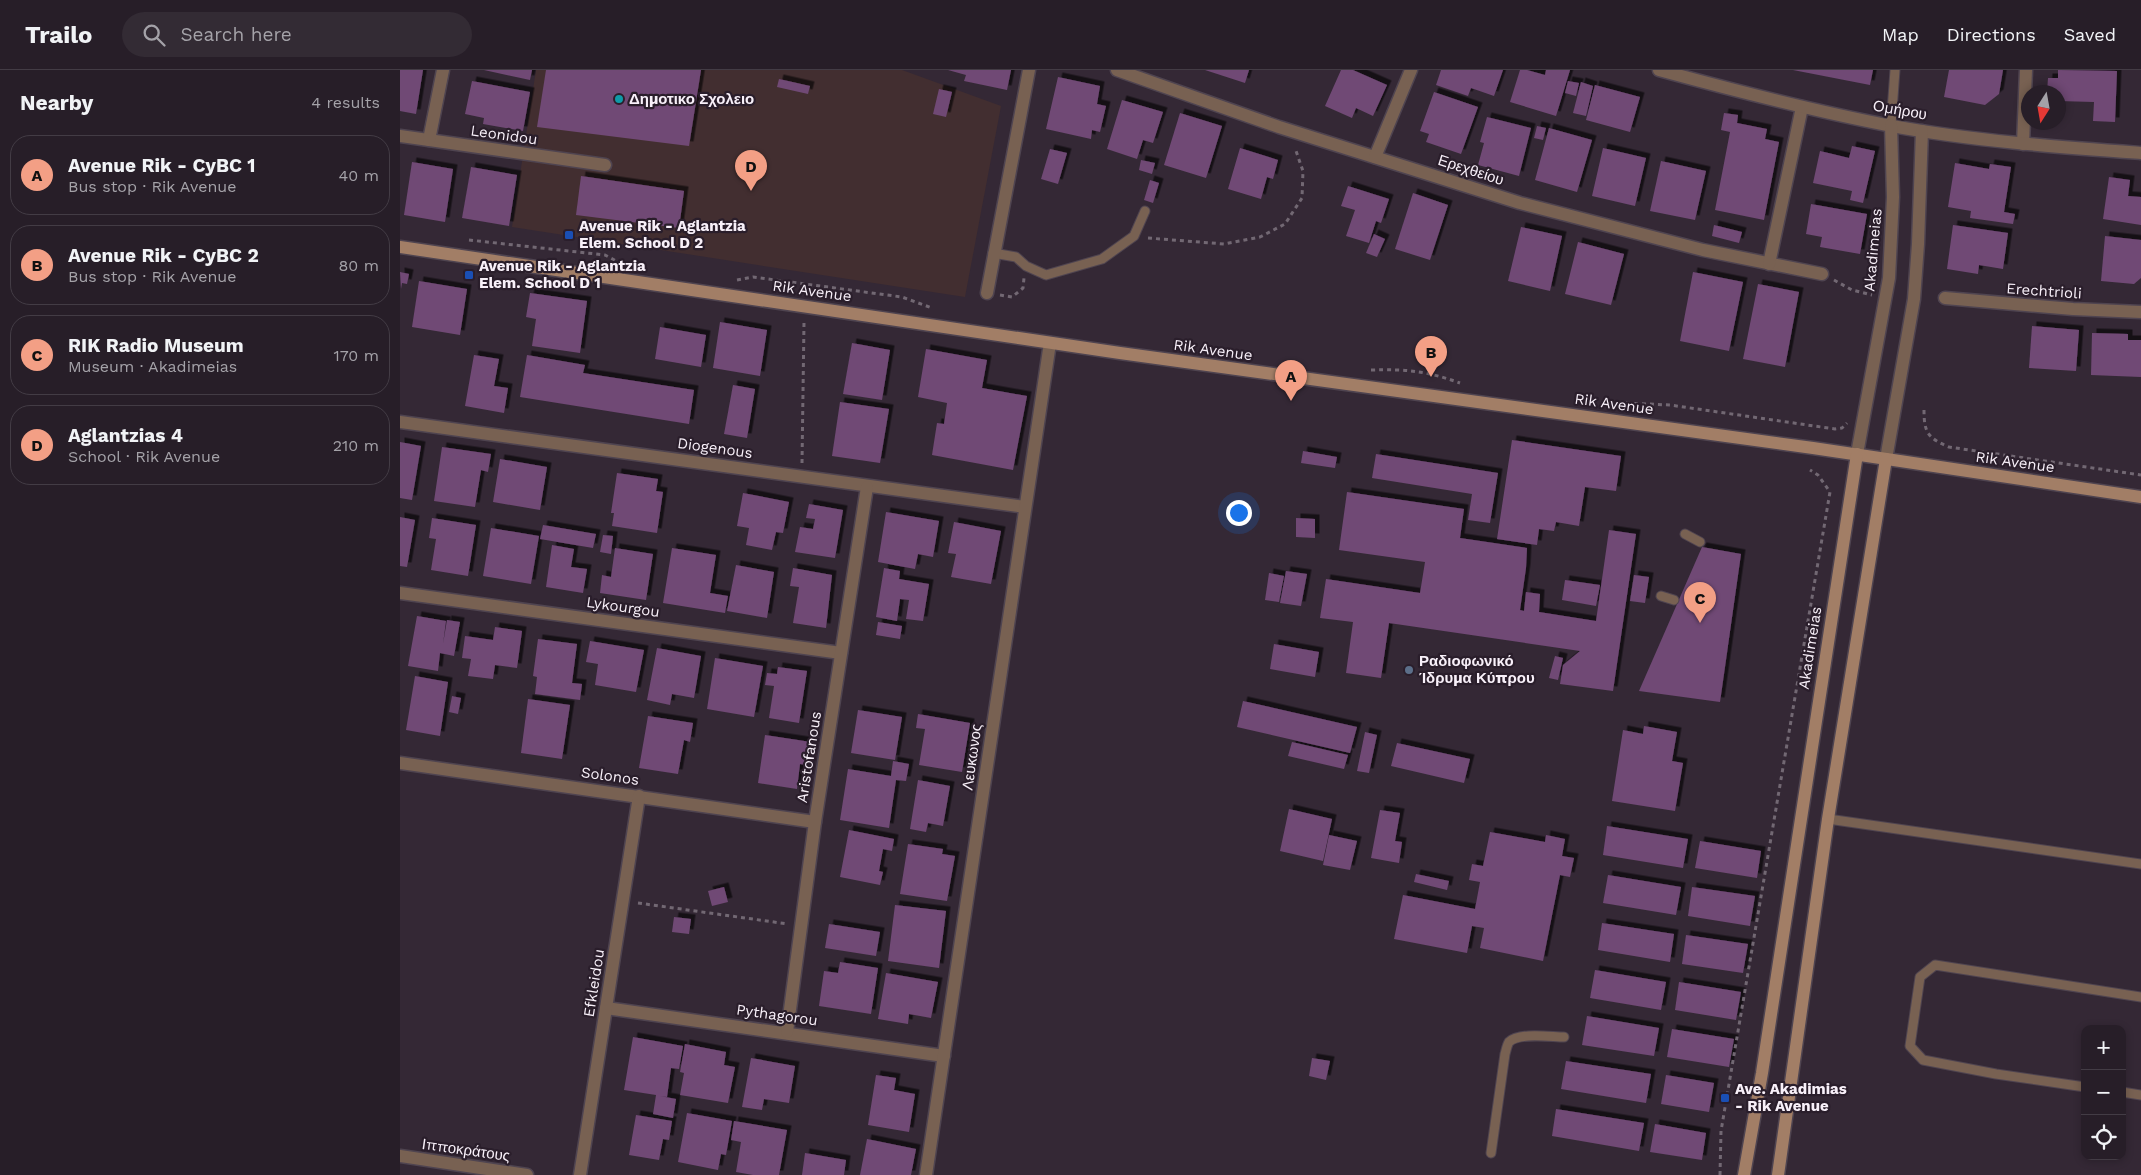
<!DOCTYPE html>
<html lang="en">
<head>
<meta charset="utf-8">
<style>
	body { margin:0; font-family:"Work Sans",sans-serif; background:#332b34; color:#f1f3f6 }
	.controls { position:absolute; right:15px; bottom:15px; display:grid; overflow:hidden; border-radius:10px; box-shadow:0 2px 8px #0003 }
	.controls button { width:45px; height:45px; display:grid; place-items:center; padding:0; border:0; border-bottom:1px solid #433c45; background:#271e28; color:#f1f3f6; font:25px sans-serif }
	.compass { position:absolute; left:1621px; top:15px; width:45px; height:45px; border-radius:50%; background:#271e28; box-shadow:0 2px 8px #0003; rotate:191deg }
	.you { position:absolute; left:838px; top:442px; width:18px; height:18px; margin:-12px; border:4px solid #fff; border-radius:50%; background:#1a73e8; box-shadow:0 0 0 8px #1a73e833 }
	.badge { display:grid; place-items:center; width:32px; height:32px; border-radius:50%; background:#f39f85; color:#111; font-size:16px; font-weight:700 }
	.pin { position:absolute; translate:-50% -41px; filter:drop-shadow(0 1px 2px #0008) }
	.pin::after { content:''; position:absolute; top:26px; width:18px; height:15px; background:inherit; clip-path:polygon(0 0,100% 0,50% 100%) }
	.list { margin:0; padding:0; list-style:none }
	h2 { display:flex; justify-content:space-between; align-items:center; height:65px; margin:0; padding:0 20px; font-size:21px }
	h2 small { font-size:16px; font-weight:400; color:#a4a2a8 }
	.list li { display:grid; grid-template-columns:32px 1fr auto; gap:15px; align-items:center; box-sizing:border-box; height:80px; margin:0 10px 10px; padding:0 10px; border:1px solid #433c45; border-radius:20px }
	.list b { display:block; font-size:19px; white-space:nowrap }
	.list p { margin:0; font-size:16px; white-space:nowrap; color:#a4a2a8 }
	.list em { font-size:16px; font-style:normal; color:#a4a2a8 }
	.icon { flex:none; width:28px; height:28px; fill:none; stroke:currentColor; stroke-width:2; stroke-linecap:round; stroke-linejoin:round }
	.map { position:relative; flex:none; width:1741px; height:1105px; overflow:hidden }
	header { display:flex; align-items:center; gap:30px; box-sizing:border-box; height:70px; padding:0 25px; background:#271e28; border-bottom:1px solid #433c45 }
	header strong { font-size:24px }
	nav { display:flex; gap:28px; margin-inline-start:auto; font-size:18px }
	.search { width:350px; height:45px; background:#332b34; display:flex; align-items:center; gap:12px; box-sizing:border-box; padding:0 18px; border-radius:28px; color:#a4a2a8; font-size:19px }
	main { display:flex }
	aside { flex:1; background:#271e28 }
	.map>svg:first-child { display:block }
</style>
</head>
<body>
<header>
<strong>Trailo</strong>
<div class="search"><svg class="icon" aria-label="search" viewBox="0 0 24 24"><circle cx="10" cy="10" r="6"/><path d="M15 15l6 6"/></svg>Search here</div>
<nav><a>Map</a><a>Directions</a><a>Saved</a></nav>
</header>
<main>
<aside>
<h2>Nearby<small>4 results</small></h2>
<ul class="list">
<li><span class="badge">A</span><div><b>Avenue Rik - CyBC 1</b><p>Bus stop · Rik Avenue</p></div><em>40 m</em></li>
<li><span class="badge">B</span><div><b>Avenue Rik - CyBC 2</b><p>Bus stop · Rik Avenue</p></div><em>80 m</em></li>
<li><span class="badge">C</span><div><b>RIK Radio Museum</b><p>Museum · Akadimeias</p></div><em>170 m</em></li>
<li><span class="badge">D</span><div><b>Aglantzias 4</b><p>School · Rik Avenue</p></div><em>210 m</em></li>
</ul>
</aside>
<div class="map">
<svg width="1741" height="1105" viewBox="0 0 1741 1105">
	<defs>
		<filter id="shadow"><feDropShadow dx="4.5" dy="-4.5" stdDeviation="0" flood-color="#0009"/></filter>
	</defs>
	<rect width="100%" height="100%" fill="#342835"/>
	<!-- education -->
	<polygon fill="#422e30" points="136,0 502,0 601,36 565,227 112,157"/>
	<!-- building -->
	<g fill="#704975" filter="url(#shadow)">
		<polygon points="0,0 23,0 16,44 0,41"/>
		<polygon points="84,0 132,0 130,10"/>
		<polygon points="146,0 301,0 289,76 137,57"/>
		<polygon points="548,0 611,0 607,20 564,11 566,5"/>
		<polygon points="805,0 849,0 845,13"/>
		<polygon points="941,0 953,0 987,15 973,46 956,38 952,48 925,36"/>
		<polygon points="1041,0 1103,0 1094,26 1071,18 1068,26 1036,15"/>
		<polygon points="1120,0 1127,0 1145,5 1146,0 1170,0 1156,46 1110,32"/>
		<polygon points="1393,0 1473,0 1470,15"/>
		<polygon points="1549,0 1603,0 1599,24 1585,35 1544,27"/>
		<polygon points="1658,0 1717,1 1715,52 1693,51 1694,32 1658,31 1658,22 1647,22 1648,8 1658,8"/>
		<polygon points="658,7 700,16 697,34 706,36 700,62 692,60 691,69 646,59"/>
		<polygon points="379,9 410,16 408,24 377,17"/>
		<polygon points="72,11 130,22 123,61 83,54 84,48 65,44"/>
		<polygon points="1168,11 1179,13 1176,26 1165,23"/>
		<polygon points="1181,12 1193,16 1186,46 1173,43"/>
		<polygon points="1195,15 1240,27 1230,62 1186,50"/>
		<polygon points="539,19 552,22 546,47 533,44"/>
		<polygon points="1034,22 1078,37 1061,84 1026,72 1029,64 1020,61"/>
		<polygon points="722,30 763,42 753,73 743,70 737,89 707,79"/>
		<polygon points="780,43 822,56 806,108 764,95"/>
		<polygon points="1324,43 1338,45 1337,53 1367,59 1365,69 1379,72 1364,150 1315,140 1330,62 1321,60"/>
		<polygon points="1087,47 1131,58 1119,106 1078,95 1084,73 1080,72"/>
		<polygon points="1137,56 1146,58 1143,70 1134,68"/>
		<polygon points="1149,58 1192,70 1177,122 1135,110"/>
		<polygon points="1452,76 1475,81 1463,133 1450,130 1452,121 1413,113 1420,81 1449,88"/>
		<polygon points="840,78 878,90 873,109 867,107 861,129 828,119"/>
		<polygon points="1203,78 1246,88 1235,136 1192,126"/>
		<polygon points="650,79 667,83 658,114 641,109"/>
		<polygon points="741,90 755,93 752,104 739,100"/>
		<polygon points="1261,91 1306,101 1295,150 1250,141"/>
		<polygon points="12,92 53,99 45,152 4,145"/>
		<polygon points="1555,93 1589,99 1590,94 1611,97 1604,142 1615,144 1613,154 1570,148 1571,141 1548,137"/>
		<polygon points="71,97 117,105 109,156 62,148"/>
		<polygon points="181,106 284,121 279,158 176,145"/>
		<polygon points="1709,107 1730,110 1728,126 1741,127 1741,155 1703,149"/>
		<polygon points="750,110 759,113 753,133 744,130"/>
		<polygon points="948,116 989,129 981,153 976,151 969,173 946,166 955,140 941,136"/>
		<polygon points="1013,123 1048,135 1030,190 995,179"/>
		<polygon points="1411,134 1467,144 1460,184 1420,177 1422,167 1406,164"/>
		<polygon points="1314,155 1342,162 1339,173 1312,166"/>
		<polygon points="1553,155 1608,163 1603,199 1579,195 1578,204 1547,199"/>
		<polygon points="1121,157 1162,166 1150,221 1108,211"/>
		<polygon points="974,164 985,169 977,187 966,183"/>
		<polygon points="1705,166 1741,170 1741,208 1734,214 1701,211"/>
		<polygon points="1178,172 1224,184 1211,235 1165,224"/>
		<polygon points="0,202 9,204 7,214 2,213 1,219"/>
		<polygon points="1293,202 1343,212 1329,281 1280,271"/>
		<polygon points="19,211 67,219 60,265 12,257"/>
		<polygon points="1358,214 1399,222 1385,297 1343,289"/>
		<polygon points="130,223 187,231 180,283 132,276 136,249 126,247"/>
		<polygon points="320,252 367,260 360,306 313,298"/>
		<polygon points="1632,256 1679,260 1676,301 1629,298"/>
		<polygon points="260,257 306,265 301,297 255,289"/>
		<polygon points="1692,263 1728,264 1728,270 1741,270 1741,307 1691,305"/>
		<polygon points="452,273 490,280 482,330 443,324"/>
		<polygon points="526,279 587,290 582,318 627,326 613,400 532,385 537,353 544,354 547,333 518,327"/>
		<polygon points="74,285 99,289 94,316 108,318 104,343 65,336"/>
		<polygon points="127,285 185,295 183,303 294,320 289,354 120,327"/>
		<polygon points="333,315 355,319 347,368 324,364"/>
		<polygon points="440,332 489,339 480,393 432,386"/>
		<polygon points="1112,370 1221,386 1216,421 1185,417 1179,456 1156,452 1154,461 1139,459 1137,475 1097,469"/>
		<polygon points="0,372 21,376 12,430 0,428"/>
		<polygon points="42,377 91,384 88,402 81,400 75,437 34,431"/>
		<polygon points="903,381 937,387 935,398 901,393"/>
		<polygon points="976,384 1098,403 1090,453 1068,450 1072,424 972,408"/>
		<polygon points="100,389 147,397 140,440 93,432"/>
		<polygon points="217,403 258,409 256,421 263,422 257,463 212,456 214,443 211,443"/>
		<polygon points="947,422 1064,439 1060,468 1127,478 1126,498 1120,540 1124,541 1126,522 1140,524 1139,542 1196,551 1209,460 1236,464 1213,621 1160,614 1163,595 1180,581 989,553 981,608 946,603 953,552 920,548 926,509 1020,523 1025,492 939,480"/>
		<polygon points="343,423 389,432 383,463 376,462 372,480 346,475 349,458 337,456"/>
		<polygon points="409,434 443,440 435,488 395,482 400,457 413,459 415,449 406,448"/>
		<polygon points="486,442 539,451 533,487 518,484 515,499 478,492"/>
		<polygon points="0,447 15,450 7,497 0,496"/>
		<polygon points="32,448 76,455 68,506 31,500 36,469 29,468"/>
		<polygon points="896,448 915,449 915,468 896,467"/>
		<polygon points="554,452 601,461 591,514 551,507 556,484 548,483"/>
		<polygon points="143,455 196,464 193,478 140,469"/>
		<polygon points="91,458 139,466 131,514 83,506"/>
		<polygon points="203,465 213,466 211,484 200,482"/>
		<polygon points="152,475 174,479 171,497 187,499 183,523 146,517"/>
		<polygon points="1302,477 1341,484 1320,632 1239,621"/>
		<polygon points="215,478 253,484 246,530 200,523 202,505 211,507"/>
		<polygon points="272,478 316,485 310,523 328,526 325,543 263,533"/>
		<polygon points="336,495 374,502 367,548 327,541"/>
		<polygon points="393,498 432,505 426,558 393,553 399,517 390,516"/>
		<polygon points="484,498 500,501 499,509 529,514 523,551 506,549 509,530 500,529 497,551 476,547"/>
		<polygon points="886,501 907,504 901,536 880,533"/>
		<polygon points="869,503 884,506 879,532 865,530"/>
		<polygon points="1234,505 1249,507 1245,533 1230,531"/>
		<polygon points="1165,510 1200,515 1196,536 1162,530"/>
		<polygon points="17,546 46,551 43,574 47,550 60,552 54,586 40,583 38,601 8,596"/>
		<polygon points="478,552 502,556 500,569 476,565"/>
		<polygon points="95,557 122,561 117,598 95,595 93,609 68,606 71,589 62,588 65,566 93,570"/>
		<polygon points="138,569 177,574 172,613 182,614 180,630 135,624 137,607 133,606"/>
		<polygon points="190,571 244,580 236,622 195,615 198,594 186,592"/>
		<polygon points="874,574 919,582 915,607 870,599"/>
		<polygon points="257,578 301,586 294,628 272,624 270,635 247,630"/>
		<polygon points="1155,586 1163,588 1158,610 1149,608"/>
		<polygon points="315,588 363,596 354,647 307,639"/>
		<polygon points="378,597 407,601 399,653 369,648 374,616 365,615 367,603 377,604"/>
		<polygon points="15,606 48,612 40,666 6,660"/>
		<polygon points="52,626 61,628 58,644 49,642"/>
		<polygon points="128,629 170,635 162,689 121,683"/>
		<polygon points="843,631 957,657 950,683 837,657"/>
		<polygon points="458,640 502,647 495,690 451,683"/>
		<polygon points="518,644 570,653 562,702 519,695 525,659 516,658"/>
		<polygon points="248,646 293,653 290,672 284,670 278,704 239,698"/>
		<polygon points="1244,656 1277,662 1272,691 1283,693 1275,741 1212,731 1223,660 1243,664"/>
		<polygon points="965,662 977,665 969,703 957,701"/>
		<polygon points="365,665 411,672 407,695 400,694 397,719 358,713"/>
		<polygon points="892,672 948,685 944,699 888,686"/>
		<polygon points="997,673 1070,689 1064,713 991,696"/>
		<polygon points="493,691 509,694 506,711 496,710 489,758 440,750 448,699 491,706"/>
		<polygon points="518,710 550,716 543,756 528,753 526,762 510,759"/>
		<polygon points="889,739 932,749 923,791 880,781"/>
		<polygon points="980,740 1000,743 995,771 1002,772 999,793 971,788"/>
		<polygon points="1207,756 1288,769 1283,798 1203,785"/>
		<polygon points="449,760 494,769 492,781 483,779 479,801 483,802 480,815 440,807"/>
		<polygon points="1090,762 1145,772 1146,765 1165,769 1162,786 1174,788 1170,807 1160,805 1143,891 1080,878 1084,858 1072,856 1067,883 994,869 1003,825 1075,839 1080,812 1069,810 1072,794 1083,796"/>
		<polygon points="929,765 957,771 950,800 923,795"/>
		<polygon points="1300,771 1361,781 1357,808 1295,798"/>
		<polygon points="508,774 543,779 542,784 555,786 547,831 500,824"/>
		<polygon points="1016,804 1049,811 1047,820 1014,812"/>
		<polygon points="1208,805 1281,817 1276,845 1203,833"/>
		<polygon points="324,817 328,832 312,836 308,821"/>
		<polygon points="1292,817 1355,826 1350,856 1288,846"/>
		<polygon points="495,835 546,841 539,898 488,891"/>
		<polygon points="274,847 291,849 289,864 272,862"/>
		<polygon points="1202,853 1274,864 1270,892 1198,880"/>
		<polygon points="429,854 480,862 476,886 425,878"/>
		<polygon points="1286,865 1348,874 1343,903 1282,894"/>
		<polygon points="440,892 478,898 471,944 419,936 424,901 438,903"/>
		<polygon points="1195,900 1266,912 1261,940 1190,928"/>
		<polygon points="486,903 538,912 531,948 509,944 508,954 478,949"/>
		<polygon points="1279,912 1341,922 1336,950 1275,940"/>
		<polygon points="1187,946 1259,958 1254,986 1182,975"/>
		<polygon points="1272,959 1334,969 1329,997 1267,987"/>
		<polygon points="233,967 283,976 279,999 271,998 267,1027 260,1026 276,1029 273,1048 253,1044 256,1025 224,1020"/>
		<polygon points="285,974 326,982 324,995 335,997 328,1033 280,1025 284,1003 280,1002"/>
		<polygon points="351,988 395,996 389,1033 364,1029 362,1040 342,1037"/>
		<polygon points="912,988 930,991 926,1010 909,1006"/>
		<polygon points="1166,991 1251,1004 1246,1033 1161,1019"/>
		<polygon points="476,1005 496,1008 494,1020 515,1024 509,1062 468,1055"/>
		<polygon points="1266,1005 1314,1013 1309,1042 1261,1034"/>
		<polygon points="1156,1039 1244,1053 1239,1081 1152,1066"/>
		<polygon points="287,1043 332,1051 326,1085 321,1084 318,1100 278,1092"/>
		<polygon points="236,1045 272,1051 269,1070 263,1069 259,1090 229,1085"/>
		<polygon points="334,1051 387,1060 379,1105 353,1105 336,1102 341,1072 331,1070"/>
		<polygon points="1255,1054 1306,1063 1302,1090 1250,1082"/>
		<polygon points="467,1069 516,1079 511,1105 460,1105"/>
		<polygon points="405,1083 446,1090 444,1105 402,1105"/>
	</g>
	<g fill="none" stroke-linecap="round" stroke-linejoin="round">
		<defs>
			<g id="service">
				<polyline points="1491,55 1495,0"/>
				<polyline points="593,183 616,187 626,196 646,205 702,189 734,166 745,141"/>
				<polyline points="1285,464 1300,472"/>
				<polyline points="1261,526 1274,530"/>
				<polyline points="1428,749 1741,794"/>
				<polyline points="1685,1017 1596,1004 1523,990 1510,976 1520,907 1535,895 1741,927"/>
				<polyline points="1722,1022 1741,1025"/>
				<path d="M1091,1083L1105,984C1106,981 1107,975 1109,972C1119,962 1151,967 1164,967"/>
			</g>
			<g id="minor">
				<polyline points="717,0 879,57 1120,133 1303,180 1422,204"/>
				<polyline points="0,66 205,95"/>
				<polyline points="29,70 43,0"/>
				<polyline points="1623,74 1626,0"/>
				<polyline points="975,87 1011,0"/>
				<polyline points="1369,194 1402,37"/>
				<polyline points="587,223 629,0"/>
				<polyline points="1545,228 1673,239 1741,242"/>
				<polyline points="0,352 625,437"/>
				<polyline points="0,523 441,583"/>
				<polyline points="0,693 415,752"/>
				<polyline points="206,938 544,986"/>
				<polyline points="387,962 415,752 467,417"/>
				<polyline points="0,1086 127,1105"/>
				<polyline points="180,1105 239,726"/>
				<polyline points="526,1105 650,273"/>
			</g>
			<g id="tertiary">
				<path d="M1259,0C1336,21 1413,41 1492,56C1574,71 1658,77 1741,83"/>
				<polyline points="1457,384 1489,208 1493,127 1491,55"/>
				<polyline points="1486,389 1514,229 1518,174 1522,61"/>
			</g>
			<g id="secondary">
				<polyline points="0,177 720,283 1413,378 1741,427"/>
				<polyline points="1344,1105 1362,1003 1457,384"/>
				<polyline points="1378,1105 1428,749 1486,389"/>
			</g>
		</defs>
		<!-- service casing -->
		<use href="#service" stroke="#4f4450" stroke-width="11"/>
		<!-- minor casing -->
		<use href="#minor" stroke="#4f4450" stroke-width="15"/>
		<!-- tertiary casing -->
		<use href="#tertiary" stroke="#4f4450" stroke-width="15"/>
		<!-- secondary casing -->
		<use href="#secondary" stroke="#4f4450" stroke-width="15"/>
		<!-- path -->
		<g stroke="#726873" stroke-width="3" stroke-dasharray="4 4" stroke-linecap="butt">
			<polyline points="748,168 824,174 860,167 885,154 902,128 903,101 896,81 897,79"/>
			<polyline points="69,170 205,185 220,193"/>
			<polyline points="337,210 353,207 502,227 532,238"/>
			<polyline points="1434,210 1452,220 1472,225"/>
			<polyline points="600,225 612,227 623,218 624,208"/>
			<path d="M971,300C1006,299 1027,301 1060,313"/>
			<polyline points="1202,332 1270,335 1435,359 1442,358 1447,353"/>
			<path d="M1524,340C1524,363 1528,368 1549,377L1741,405"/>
			<polyline points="402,393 404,252"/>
			<polyline points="238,833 388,854"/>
			<polyline points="1320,1105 1321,1061 1430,422 1418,405 1410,400"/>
		</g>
		<!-- service -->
		<use href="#service" stroke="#786152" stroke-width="9"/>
		<!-- minor -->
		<use href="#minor" stroke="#786152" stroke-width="12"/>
		<!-- tertiary -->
		<use href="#tertiary" stroke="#786152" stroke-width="12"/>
		<!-- secondary -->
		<use href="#secondary" stroke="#a27e66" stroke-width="12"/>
	</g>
	<!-- markers -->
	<circle fill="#0f9aa8" stroke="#2a1e2b" stroke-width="2" cx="219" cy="29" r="5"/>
	<g fill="#1a4fb4" stroke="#2a1e2b" stroke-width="2">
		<rect x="164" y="160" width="10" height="10" rx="2.5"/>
		<rect x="64" y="200" width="10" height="10" rx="2.5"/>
		<rect x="1320" y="1023" width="10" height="10" rx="2.5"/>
	</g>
	<circle fill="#5c6f8a" stroke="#2a1e2b" stroke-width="2" cx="1009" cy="600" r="5"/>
	<g text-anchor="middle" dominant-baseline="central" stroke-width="4.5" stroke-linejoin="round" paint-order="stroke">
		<!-- poi labels -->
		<g font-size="15" font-weight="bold" fill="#f8f0f9" stroke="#2a1e2b" text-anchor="start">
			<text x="229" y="29">Δημοτικο Σχολειο</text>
			<text x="179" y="156">Avenue Rik - Aglantzia<tspan x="179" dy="17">Elem. School D 2</tspan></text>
			<text x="79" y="196">Avenue Rik - Aglantzia<tspan x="79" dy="17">Elem. School D 1</tspan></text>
			<text x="1019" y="591">Ραδιοφωνικό<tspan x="1019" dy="17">Ίδρυμα Κύπρου</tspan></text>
			<text x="1335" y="1019">Ave. Akadimias<tspan x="1335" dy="17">- Rik Avenue</tspan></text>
		</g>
		<!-- street labels -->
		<g font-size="15" fill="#f8f0f9" stroke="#2a1e2b">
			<text transform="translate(1500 40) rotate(10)">Ομήρου</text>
			<text transform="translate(104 65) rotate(8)">Leonidou</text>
			<text transform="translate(1071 100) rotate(18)">Ερεχθείου</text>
			<text transform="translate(1473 180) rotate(-85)">Akadimeias</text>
			<text transform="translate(412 221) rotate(8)">Rik Avenue</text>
			<text transform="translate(1644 221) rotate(4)">Erechtrioli</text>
			<text transform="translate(813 280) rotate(8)">Rik Avenue</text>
			<text transform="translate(1214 334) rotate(8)">Rik Avenue</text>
			<text transform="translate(315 378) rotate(8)">Diogenous</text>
			<text transform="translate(1615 392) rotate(8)">Rik Avenue</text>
			<text transform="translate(223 537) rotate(8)">Lykourgou</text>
			<text transform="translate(1410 578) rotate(-81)">Akadimeias</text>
			<text transform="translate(409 687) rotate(-81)">Aristofanous</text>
			<text transform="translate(572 687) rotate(-82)">Λευκωνος</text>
			<text transform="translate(210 706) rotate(8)">Solonos</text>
			<text transform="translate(194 913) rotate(-81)">Efkleidou</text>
			<text transform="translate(377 945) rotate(8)">Pythagorou</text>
			<text transform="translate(66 1080) rotate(8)">Ιπποκράτους</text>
		</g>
	</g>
</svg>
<div class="controls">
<button>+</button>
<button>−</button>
<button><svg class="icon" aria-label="locate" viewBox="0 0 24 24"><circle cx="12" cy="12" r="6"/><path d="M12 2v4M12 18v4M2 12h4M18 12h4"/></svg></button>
</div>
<svg class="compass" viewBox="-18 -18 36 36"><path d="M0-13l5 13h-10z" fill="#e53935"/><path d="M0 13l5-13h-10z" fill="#a4a2a8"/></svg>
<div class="you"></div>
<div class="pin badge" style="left:891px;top:331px">A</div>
<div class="pin badge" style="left:1031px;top:307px">B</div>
<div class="pin badge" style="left:1300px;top:553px">C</div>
<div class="pin badge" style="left:351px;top:121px">D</div>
</div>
</main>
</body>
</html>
